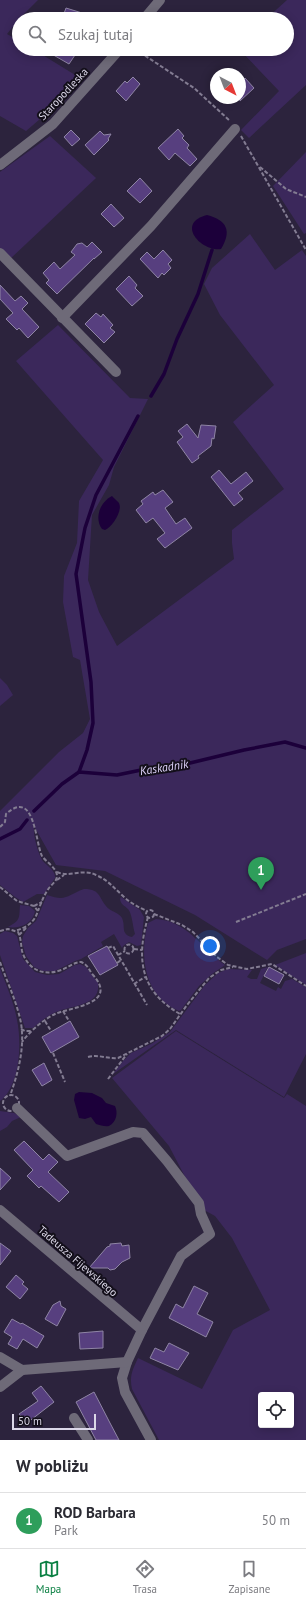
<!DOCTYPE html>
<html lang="pl">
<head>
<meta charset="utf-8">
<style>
	body { margin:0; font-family:"PT Sans",sans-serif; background:#f7f7f7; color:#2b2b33 }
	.controls { position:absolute; right:12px; bottom:12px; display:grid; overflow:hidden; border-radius:4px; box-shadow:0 2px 10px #0003 }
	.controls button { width:36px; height:36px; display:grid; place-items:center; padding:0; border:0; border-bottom:1px solid #e1e1e2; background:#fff; color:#2b2b33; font:20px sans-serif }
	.compass { position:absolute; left:210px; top:68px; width:36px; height:36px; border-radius:50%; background:#fff; box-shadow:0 2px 10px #0003; rotate:138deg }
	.scale { position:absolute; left:12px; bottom:10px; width:84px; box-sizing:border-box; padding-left:4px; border:2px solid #dbd7e8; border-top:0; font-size:11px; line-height:14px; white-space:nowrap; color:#dbd7e8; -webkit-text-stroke:3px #130f1a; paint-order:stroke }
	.you { position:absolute; left:210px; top:946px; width:14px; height:14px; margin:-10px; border:3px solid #fff; border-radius:50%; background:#1a73e8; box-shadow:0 0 0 6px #1a73e833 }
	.badge { display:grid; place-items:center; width:26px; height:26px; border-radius:50%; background:#0b8043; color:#fff; font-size:13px; font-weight:700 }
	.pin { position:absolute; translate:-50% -33px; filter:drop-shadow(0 1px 2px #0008) }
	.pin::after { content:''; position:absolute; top:21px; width:14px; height:12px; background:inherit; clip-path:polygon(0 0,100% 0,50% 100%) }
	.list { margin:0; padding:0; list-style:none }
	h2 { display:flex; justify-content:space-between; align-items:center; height:52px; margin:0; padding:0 16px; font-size:17px }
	h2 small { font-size:13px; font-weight:400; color:#7c7c81 }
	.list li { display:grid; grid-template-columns:26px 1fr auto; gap:12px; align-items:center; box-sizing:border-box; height:56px; padding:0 16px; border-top:1px solid #e1e1e2 }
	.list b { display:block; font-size:15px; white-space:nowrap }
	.list p { margin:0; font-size:13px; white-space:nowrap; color:#7c7c81 }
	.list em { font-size:13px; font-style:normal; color:#7c7c81 }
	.icon { flex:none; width:22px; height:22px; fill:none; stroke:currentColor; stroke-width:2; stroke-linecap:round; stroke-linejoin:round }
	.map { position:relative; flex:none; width:306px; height:1440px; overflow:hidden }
	.search { position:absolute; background:#fff; box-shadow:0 2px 10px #0003; left:12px; right:12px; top:12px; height:44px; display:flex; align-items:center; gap:10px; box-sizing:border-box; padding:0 14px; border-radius:22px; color:#7c7c81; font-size:15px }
	.sheet { height:108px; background:#fff }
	nav { display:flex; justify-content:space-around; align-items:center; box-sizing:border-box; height:56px; border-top:1px solid #e1e1e2; background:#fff; font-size:11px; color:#7c7c81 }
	nav a { display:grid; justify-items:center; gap:2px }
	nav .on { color:#0b8043 }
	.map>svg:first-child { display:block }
</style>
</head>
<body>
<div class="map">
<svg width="306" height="1440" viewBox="0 0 306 1440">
	<rect width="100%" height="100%" fill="#2c233d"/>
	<!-- green -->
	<g fill="#3b285b" fill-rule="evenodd">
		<polygon points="0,0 38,0 19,19 7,34 19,41 19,49 33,49 80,78 54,107 26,131 0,116"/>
		<polygon points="287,0 306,0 306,85 249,138 241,130 279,91 239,49 287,49 287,19 266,19"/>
		<polygon points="50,136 96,178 10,259 0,249 0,172"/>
		<polygon points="306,152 306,233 304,234 273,186"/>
		<path d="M250,234L275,270L302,250L306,256V939L277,950L267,960L195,915L105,871L56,865L34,826C33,835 37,849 41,858C44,865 56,869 55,878L44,894H37L23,902L15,897L0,885V811L59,752L83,733L90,719L80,660L73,657L63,602L64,576L77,543L79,501L103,460L16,361L58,325L130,398L148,399L114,467L109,485L92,515L88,580L99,612L117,646L234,559L232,543V530L284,489L233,422L274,385L220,315L204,284L212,268Z"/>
		<polygon points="0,678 7,685 13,695 0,706"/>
		<path d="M84,889C102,889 98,899 109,909C113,912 119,913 122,918C126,927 120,934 132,937L135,934C133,928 132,913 128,909C124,905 121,905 120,899L121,897L140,910L144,917L141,945L137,946L129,942L123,946L122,948L114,934L101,942L103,946L81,959L75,961L55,971H43L34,967L26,956L22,942L23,936L28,928L36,921L47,895C67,902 67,895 84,889Z"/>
		<path d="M20,905L29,906L35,911C33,924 19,929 8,927C21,920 19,918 20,905Z"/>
		<path d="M156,919C188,921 201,948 225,965L212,974L199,986L181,1010L179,1011C144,997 139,955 148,923Z"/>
		<path d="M5,931L13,933L17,936L23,959L35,972L47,975L59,974L75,965L80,964L86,967L98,983C101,1006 72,1005 56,1012C47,1016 40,1022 33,1028H25L0,955V934Z"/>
		<polygon points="306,953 306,985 275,965"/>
		<polygon points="268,967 260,983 276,991 278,987 281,989 285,981 292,979 306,987 306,1054 284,1097 176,1030 113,1074 123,1061 131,1053 151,1044 170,1032 205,985 218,973 228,969 252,970 247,977 251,979 257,979 261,969"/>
		<path d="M0,968C6,985 14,1002 17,1020C22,1043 20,1086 0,1101Z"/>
		<path d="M176,1031L284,1098L287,1094L306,1106V1440H159L132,1389C129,1376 133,1369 138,1358L202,1389L233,1330L270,1310L232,1238L215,1216L204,1210L193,1192L169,1146L112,1078ZM261,1395H291V1425H261Z"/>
		<polygon points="0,1111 14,1113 21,1117 12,1121 7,1127 0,1131"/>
	</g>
	<!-- water -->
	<g fill="#1c003a">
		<path d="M207,215C227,220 232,231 221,249C201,252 175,223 207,215Z"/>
		<path d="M112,496C114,498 117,501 119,503C123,511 112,527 105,530L102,529C94,518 100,502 112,496Z"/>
		<path d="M79,1092L92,1093L102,1098L106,1103L115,1106C118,1112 117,1122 109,1126C105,1127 100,1125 96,1124L91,1117L85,1119L79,1118L74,1100L75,1094Z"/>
	</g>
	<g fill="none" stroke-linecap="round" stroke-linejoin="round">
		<!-- stream -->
		<g stroke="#1c003a" stroke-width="3.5">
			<polyline points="151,396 164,374 177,339 198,294 212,250"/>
			<polyline points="79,772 87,750 93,723 91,682 76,574 85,528 96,495 138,416"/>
			<polyline points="34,811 62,784 79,772 117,775 146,769 186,764 244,750 285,742 306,748"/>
			<polyline points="0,839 20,829 27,820"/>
		</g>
	</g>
	<!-- building -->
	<g fill="#573f7f" stroke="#8f85a5">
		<polygon points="66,8 95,17 95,19 62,19"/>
		<polygon points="43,49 79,49 69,64"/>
		<polygon points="133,77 140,84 126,101 116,91 125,81 127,83"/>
		<polygon points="245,78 254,88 240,101 240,83"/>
		<polygon points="178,129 184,136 182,138 189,145 187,148 197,159 190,166 175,153 169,160 158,148"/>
		<polygon points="71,130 80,139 72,146 64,137"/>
		<polygon points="100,131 104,135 111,134 108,139 109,140 94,155 85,145"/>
		<polygon points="140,178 152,191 140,203 127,191"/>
		<polygon points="111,204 124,218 114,227 101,214"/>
		<polygon points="92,242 102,252 94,259 94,258 57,294 46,283 49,280 43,273 54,262 60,269 75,255 71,252 77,244 82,243 87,247"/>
		<polygon points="163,250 172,260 168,264 171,268 164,275 162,273 158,278 140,259 147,252 154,259"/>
		<polygon points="129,276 137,285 135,288 143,296 132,306 116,289"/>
		<polygon points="0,285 15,301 21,296 28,303 22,309 39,327 28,338 19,328 17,330 6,319 13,313 0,299"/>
		<polygon points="96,313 101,317 103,314 113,325 110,328 115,332 104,343 85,324"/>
		<polygon points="187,424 198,438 201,425 216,426 214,439 212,438 211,446 198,456 199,458 192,463 177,442 183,437 178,431"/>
		<polygon points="219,470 231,484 246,472 253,481 238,493 243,499 234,506 211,477"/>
		<polygon points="163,490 173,502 165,508 176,524 185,518 192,528 165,548 157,539 165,533 153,518 146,523 136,510 143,504 141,501 153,492 155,495"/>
		<polygon points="107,946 118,965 100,975 88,956"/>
		<polygon points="269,967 284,975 279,984 264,976"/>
		<polygon points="70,1021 79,1037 51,1053 42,1037"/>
		<polygon points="44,1063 52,1080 42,1086 32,1070"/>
		<polygon points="24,1141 43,1160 49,1154 58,1162 48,1172 69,1192 59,1202 41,1186 39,1188 27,1176 33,1170 14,1150"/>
		<polygon points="0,1168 11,1178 0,1190"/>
		<polygon points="0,1243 11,1251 0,1265"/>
		<polygon points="121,1243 122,1246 129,1245 130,1258 122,1262 115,1269 110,1270 108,1268 89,1268 107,1247 110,1246 110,1244"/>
		<polygon points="16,1275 24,1282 22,1284 28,1289 20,1299 6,1287"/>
		<polygon points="194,1286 208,1293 197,1314 213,1322 206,1337 169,1318 176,1304 183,1308"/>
		<polygon points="60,1301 61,1306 66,1309 57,1326 45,1319 53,1305"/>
		<polygon points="12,1319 21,1324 22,1323 44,1336 37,1348 23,1339 17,1349 8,1344 12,1337 4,1332"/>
		<polygon points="103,1331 103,1348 80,1349 79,1333"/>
		<polygon points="169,1343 189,1353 178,1370 150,1358 155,1348 164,1352"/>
		<polygon points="41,1386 54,1402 27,1423 19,1414 38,1401 32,1393"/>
		<polygon points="94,1392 110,1423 119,1440 96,1440 76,1402"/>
	</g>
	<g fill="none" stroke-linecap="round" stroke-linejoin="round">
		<!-- path -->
		<g stroke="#837c92" stroke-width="2" stroke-dasharray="4 2" stroke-linecap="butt">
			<polyline points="135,49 194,88 229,120"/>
			<polyline points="241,136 306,250"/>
			<polyline points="260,167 286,189 306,197"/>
			<path d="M0,827L5,822L6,814C35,788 35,842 42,856C46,862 57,868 57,876C57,881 52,884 49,888C44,895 41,903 38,911"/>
			<path d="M57,872C69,878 82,868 96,875C108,880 114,888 123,896C130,903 138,907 147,911"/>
			<polyline points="57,880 64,875"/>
			<path d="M0,887L17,901L34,906L38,911C34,923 27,927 15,931"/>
			<polyline points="34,906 42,902"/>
			<circle cx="150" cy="914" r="4"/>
			<polyline points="154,914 182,925 193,932 217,957 228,965 247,969 272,964 306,986"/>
			<path d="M148,917C136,959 140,991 180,1014"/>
			<polyline points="236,922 306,894"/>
			<path d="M0,931L8,929L18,932C21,938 21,945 22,951C27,968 41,976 58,971C67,969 73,962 81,962C88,965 89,970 93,975C119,1004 71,1007 55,1014C43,1020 30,1031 22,1042"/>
			<polyline points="19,935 27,927"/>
			<circle cx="129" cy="949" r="4.5"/>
			<polyline points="108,948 113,946 147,1005"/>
			<polyline points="134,949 142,950"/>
			<polyline points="118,955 125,951"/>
			<path d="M0,962C7,982 17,1002 21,1023C25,1048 18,1073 10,1096"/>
			<polyline points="117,963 121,960"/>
			<polyline points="134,984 145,977"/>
			<polyline points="63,1011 69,1021"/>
			<polyline points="45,1021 51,1031"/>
			<polyline points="21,1029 25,1031 32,1031"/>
			<polyline points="53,1053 65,1082"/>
			<path d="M88,1057C98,1054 107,1059 118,1058L162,1036L170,1029L187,1005L209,978L221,970L233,967"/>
			<polyline points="108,1079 127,1054"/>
			<circle cx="11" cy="1103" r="8"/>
		</g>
		<!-- minor -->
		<g stroke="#6e6a78" stroke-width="10">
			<polyline points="144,19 160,0"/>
			<polyline points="0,165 53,124 120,49"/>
			<polyline points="0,253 116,372"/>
			<polyline points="62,318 151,226 235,129"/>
			<polyline points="17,1108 67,1156 133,1132 143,1133 167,1161 199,1203 201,1214 210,1234 181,1256 142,1330 127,1362 122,1378 125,1392 151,1440"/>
			<polyline points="0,1210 142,1330"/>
			<polyline points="0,1357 22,1370 127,1362"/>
			<polyline points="0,1387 22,1370"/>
			<polyline points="74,1418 88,1440"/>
		</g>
	</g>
	<g text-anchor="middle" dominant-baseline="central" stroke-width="4" stroke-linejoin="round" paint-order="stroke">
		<!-- street labels -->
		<g font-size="11" fill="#dbd7e8" stroke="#130f1a">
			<text transform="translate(63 94) rotate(-47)">Staropodleska</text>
			<text transform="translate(78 1261) rotate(41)">Tadeusza Fijewskiego</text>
		</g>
		<!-- water labels -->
		<g font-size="12" font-style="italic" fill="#ddd2f8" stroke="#130f1a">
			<text transform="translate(164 767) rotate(-9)">Kaskadnik</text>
		</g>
	</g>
</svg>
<div class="controls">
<button><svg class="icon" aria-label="locate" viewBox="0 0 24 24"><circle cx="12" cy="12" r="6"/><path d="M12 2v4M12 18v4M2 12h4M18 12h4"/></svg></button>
</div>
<svg class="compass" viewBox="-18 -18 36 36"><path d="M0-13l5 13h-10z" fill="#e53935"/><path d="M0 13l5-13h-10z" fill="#7c7c81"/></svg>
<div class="scale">50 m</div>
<div class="you"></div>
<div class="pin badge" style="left:261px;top:890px;background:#2e9e5b">1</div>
<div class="search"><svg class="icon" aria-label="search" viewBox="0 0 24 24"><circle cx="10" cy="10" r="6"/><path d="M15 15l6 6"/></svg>Szukaj tutaj</div>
</div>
<section class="sheet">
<h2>W pobliżu<small></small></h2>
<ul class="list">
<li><span class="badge" style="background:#2e9e5b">1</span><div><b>ROD Barbara</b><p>Park</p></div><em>50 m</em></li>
</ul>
</section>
<nav>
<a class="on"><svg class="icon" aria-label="map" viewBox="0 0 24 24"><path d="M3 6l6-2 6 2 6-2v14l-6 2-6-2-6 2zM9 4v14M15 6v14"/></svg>Mapa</a>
<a><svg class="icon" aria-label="directions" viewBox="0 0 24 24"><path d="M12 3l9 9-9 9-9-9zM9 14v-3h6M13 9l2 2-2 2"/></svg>Trasa</a>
<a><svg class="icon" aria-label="saved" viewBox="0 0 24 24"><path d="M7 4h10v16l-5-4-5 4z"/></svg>Zapisane</a>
</nav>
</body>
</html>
